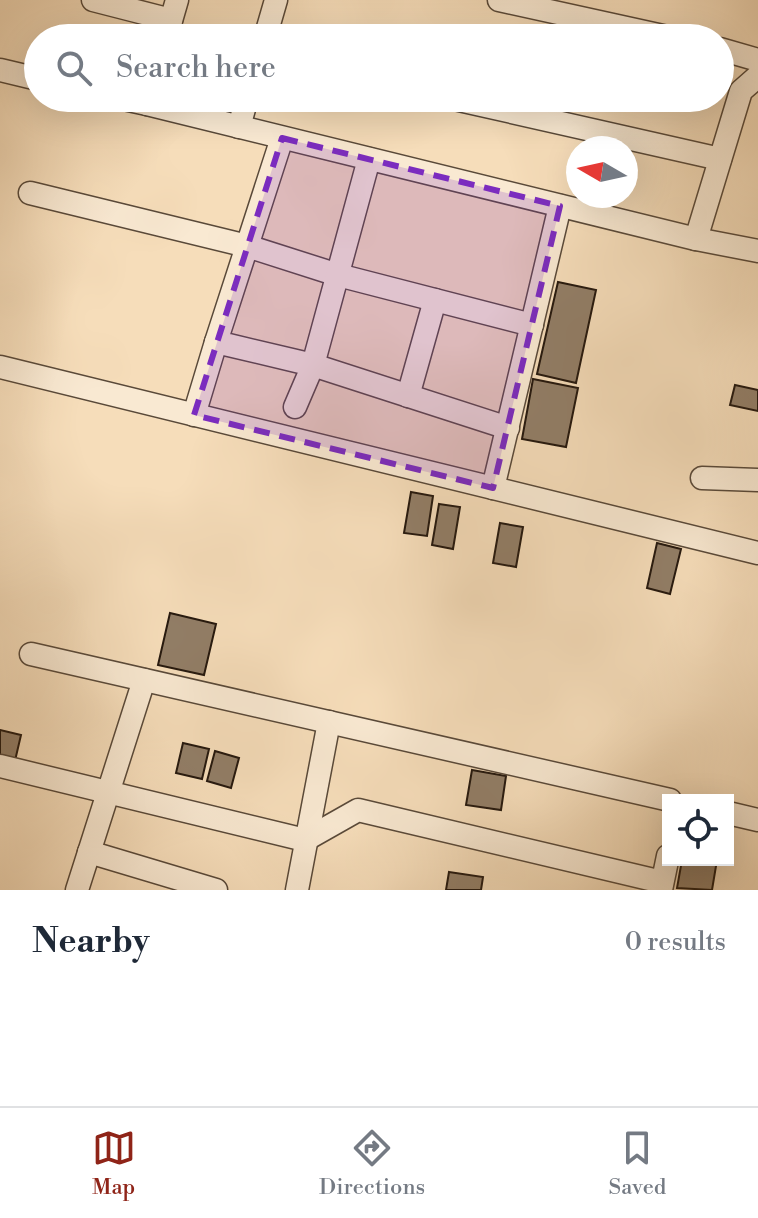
<!DOCTYPE html>
<html lang="en">
<head>
<meta charset="utf-8">
<style>
	body { margin:0; font-family:"Libre Bodoni",serif; background:#f2f2f3; color:#1f2937 }
	.controls { position:absolute; right:24px; bottom:24px; display:grid; overflow:hidden; border-radius:0px; box-shadow:0 8px 32px #0002 }
	.controls button { width:72px; height:72px; display:grid; place-items:center; padding:0; border:0; border-bottom:2px solid #e0e1e3; background:#fff; color:#1f2937; font:40px sans-serif }
	.compass { position:absolute; left:566px; top:136px; width:72px; height:72px; border-radius:50%; background:#fff; box-shadow:0 8px 32px #0002; rotate:279deg }
	.list { margin:0; padding:0; list-style:none }
	h2 { display:flex; justify-content:space-between; align-items:center; height:104px; margin:0; padding:0 32px; font-size:34px }
	h2 small { font-size:26px; font-weight:400; color:#747a83 }
	.icon { flex:none; width:44px; height:44px; fill:none; stroke:currentColor; stroke-width:2; stroke-linecap:round; stroke-linejoin:round }
	.map { position:relative; flex:none; width:758px; height:890px; overflow:hidden }
	.search { position:absolute; background:#fff; box-shadow:0 8px 32px #0002; left:24px; right:24px; top:24px; height:88px; display:flex; align-items:center; gap:20px; box-sizing:border-box; padding:0 28px; border-radius:44px; color:#747a83; font-size:30px }
	.sheet { height:216px; background:#fff }
	nav { display:flex; justify-content:space-around; align-items:center; box-sizing:border-box; height:112px; border-top:2px solid #e0e1e3; background:#fff; font-size:22px; color:#747a83 }
	nav a { display:grid; justify-items:center; gap:4px }
	nav .on { color:#8f2418 }
	.map>svg:first-child { display:block }
</style>
</head>
<body>
<div class="map">
<svg width="758" height="890" viewBox="0 0 758 890">
	<rect width="100%" height="100%" fill="#f6ddba"/>
	<filter id="stains"><feTurbulence type="fractalNoise" baseFrequency=".0025" numOctaves="4"/><feColorMatrix values="0 0 0 0 .2 0 0 0 0 .09 0 0 0 0 .02 0 0 0 .5 -.17"/></filter>
	<radialGradient id="worn" r=".72"><stop offset=".6" stop-color="#630" stop-opacity="0"/><stop offset="1" stop-color="#630" stop-opacity=".3"/></radialGradient>
	<!-- building -->
	<g fill="#927e67" stroke="#25180e" stroke-width="2">
		<polygon points="558,282 596,290 576,383 537,374"/>
		<polygon points="533,379 578,388 566,447 522,439"/>
		<polygon points="735,385 758,390 758,411 730,405"/>
		<polygon points="411,492 433,496 427,536 404,533"/>
		<polygon points="439,504 460,507 453,549 432,545"/>
		<polygon points="500,523 523,527 516,567 493,563"/>
		<polygon points="657,543 681,549 670,594 647,588"/>
		<polygon points="170,613 216,624 204,675 158,665"/>
		<polygon points="0,730 21,735 14,765 0,762"/>
		<polygon points="183,743 209,749 202,779 176,773"/>
		<polygon points="215,751 239,758 231,788 207,781"/>
		<polygon points="472,770 506,776 501,810 466,805"/>
		<polygon points="682,860 717,860 712,890 677,888"/>
		<polygon points="449,872 483,877 481,890 446,890"/>
	</g>
	<g fill="none" stroke-linecap="round" stroke-linejoin="round">
		<defs>
			<g id="minor">
				<polyline points="93,0 171,20"/>
				<polyline points="499,0 672,38"/>
				<polyline points="166,38 177,0"/>
				<polyline points="265,38 276,0"/>
				<polyline points="720,49 758,60"/>
				<polyline points="0,70 38,79"/>
				<polyline points="119,98 147,104"/>
				<polyline points="149,98 147,104 696,239 758,251"/>
				<polyline points="450,98 720,159"/>
				<polyline points="239,127 247,98"/>
				<polyline points="282,138 216,342 313,365 508,428"/>
				<polyline points="30,193 247,246 338,275 532,325"/>
				<polyline points="696,239 741,91 758,76"/>
				<polyline points="0,367 758,553"/>
				<polyline points="408,396 435,300"/>
				<polyline points="295,407 313,365 369,159"/>
				<polyline points="194,415 216,342"/>
				<polyline points="702,478 758,480"/>
				<polyline points="493,488 560,206"/>
				<polyline points="31,654 670,800"/>
				<polyline points="0,766 305,840 358,810 662,882"/>
				<polyline points="728,813 758,820"/>
				<polyline points="89,852 216,890"/>
				<polyline points="77,890 144,680"/>
				<polyline points="297,890 329,722"/>
				<polyline points="661,890 668,856"/>
			</g>
		</defs>
		<!-- minor casing -->
		<use href="#minor" stroke="#594939" stroke-width="25"/>
		<!-- minor -->
		<use href="#minor" stroke="#f9e9d2" stroke-width="22"/>
	</g>
	<!-- marked area -->
	<path fill="#7b2cbf" fill-opacity="0.2" stroke="#7b2cbf" stroke-width="6" stroke-dasharray="16 10" stroke-linejoin="round" d="M282,138L560,206L493,488L194,415Z"/>
	<rect width="100%" height="100%" filter="url(#stains)"/>
	<rect width="100%" height="100%" fill="url(#worn)"/>
</svg>
<div class="controls">
<button><svg class="icon" aria-label="locate" viewBox="0 0 24 24"><circle cx="12" cy="12" r="6"/><path d="M12 2v4M12 18v4M2 12h4M18 12h4"/></svg></button>
</div>
<svg class="compass" viewBox="-18 -18 36 36"><path d="M0-13l5 13h-10z" fill="#e53935"/><path d="M0 13l5-13h-10z" fill="#747a83"/></svg>
<div class="search"><svg class="icon" aria-label="search" viewBox="0 0 24 24"><circle cx="10" cy="10" r="6"/><path d="M15 15l6 6"/></svg>Search here</div>
</div>
<section class="sheet">
<h2>Nearby<small>0 results</small></h2>
<ul class="list">
</ul>
</section>
<nav>
<a class="on"><svg class="icon" aria-label="map" viewBox="0 0 24 24"><path d="M3 6l6-2 6 2 6-2v14l-6 2-6-2-6 2zM9 4v14M15 6v14"/></svg>Map</a>
<a><svg class="icon" aria-label="directions" viewBox="0 0 24 24"><path d="M12 3l9 9-9 9-9-9zM9 14v-3h6M13 9l2 2-2 2"/></svg>Directions</a>
<a><svg class="icon" aria-label="saved" viewBox="0 0 24 24"><path d="M7 4h10v16l-5-4-5 4z"/></svg>Saved</a>
</nav>
</body>
</html>
